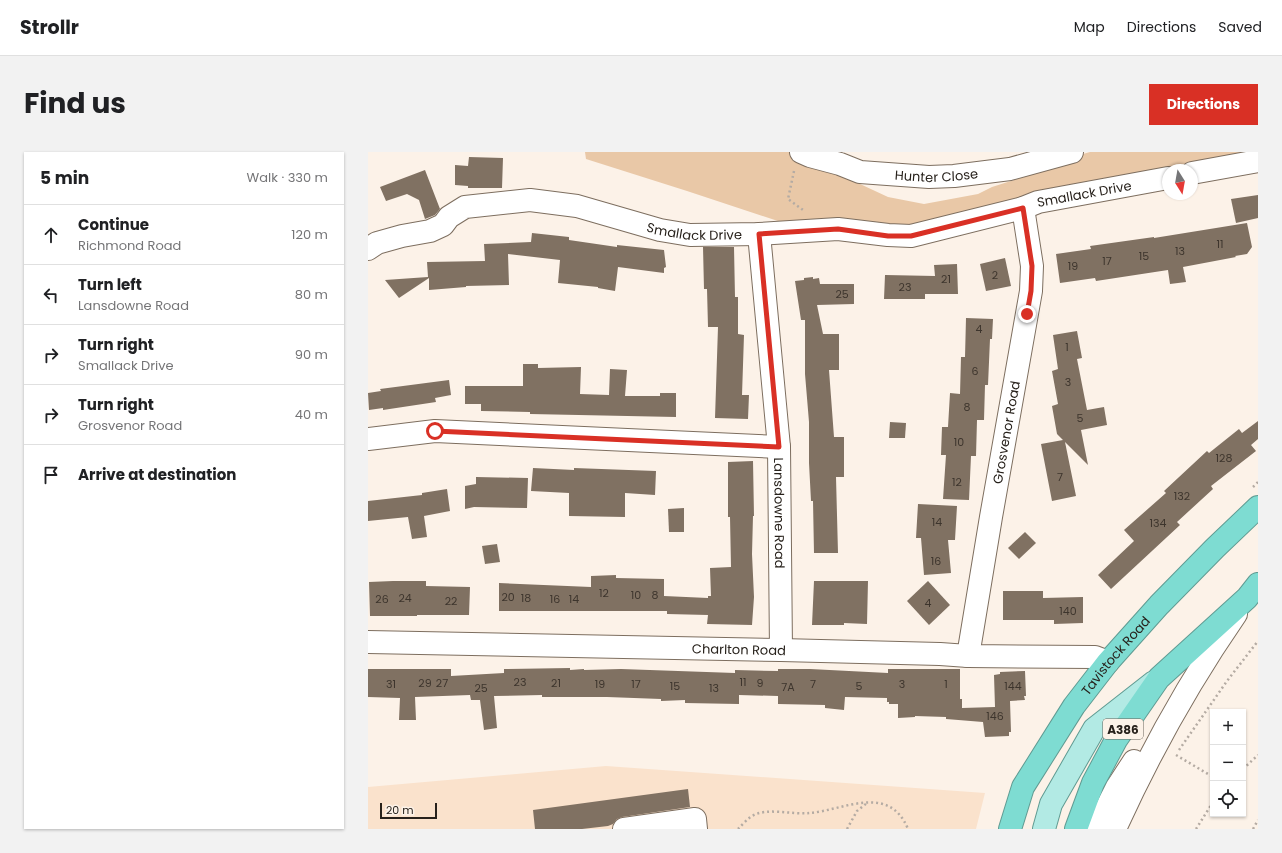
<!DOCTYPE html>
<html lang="en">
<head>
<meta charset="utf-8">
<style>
	body { margin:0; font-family:Poppins,sans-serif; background:#f2f2f2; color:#202124 }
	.controls { position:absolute; right:12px; bottom:12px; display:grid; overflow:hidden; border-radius:0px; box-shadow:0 1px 3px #0004 }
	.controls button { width:36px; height:36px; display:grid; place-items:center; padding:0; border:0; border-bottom:1px solid #e0e0e0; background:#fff; color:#202124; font:20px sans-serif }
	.compass { position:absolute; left:794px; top:12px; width:36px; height:36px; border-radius:50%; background:#fff; box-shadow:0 1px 3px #0004; rotate:169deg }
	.scale { position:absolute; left:12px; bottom:10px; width:57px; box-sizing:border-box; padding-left:4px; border:2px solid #27211b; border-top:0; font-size:11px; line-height:14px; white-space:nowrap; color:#27211b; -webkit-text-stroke:3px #fcf2e8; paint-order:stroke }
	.stop { position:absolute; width:12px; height:12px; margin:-9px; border:3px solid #d93025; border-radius:50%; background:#fff }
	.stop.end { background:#d93025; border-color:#fff; box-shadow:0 1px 4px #0008 }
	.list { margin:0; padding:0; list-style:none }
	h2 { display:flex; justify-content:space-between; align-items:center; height:52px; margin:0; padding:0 16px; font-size:17px }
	h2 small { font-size:13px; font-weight:400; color:#757577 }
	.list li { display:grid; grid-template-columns:26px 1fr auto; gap:12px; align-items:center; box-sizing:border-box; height:60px; padding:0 16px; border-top:1px solid #e0e0e0 }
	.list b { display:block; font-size:15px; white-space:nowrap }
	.list p { margin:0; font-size:13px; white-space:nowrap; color:#757577 }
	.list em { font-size:13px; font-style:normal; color:#757577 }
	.icon { flex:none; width:22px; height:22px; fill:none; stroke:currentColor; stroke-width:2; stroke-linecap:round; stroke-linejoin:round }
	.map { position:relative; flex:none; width:890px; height:677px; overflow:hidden; border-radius:0px }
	header { display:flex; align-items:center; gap:24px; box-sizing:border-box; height:56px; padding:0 20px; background:#fff; border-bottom:1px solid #e0e0e0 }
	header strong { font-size:19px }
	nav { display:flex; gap:22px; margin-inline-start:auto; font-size:14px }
	.intro { display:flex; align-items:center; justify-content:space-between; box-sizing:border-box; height:96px; padding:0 24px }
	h1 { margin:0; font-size:28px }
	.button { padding:10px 18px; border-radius:0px; background:#d93025; color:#fff; font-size:14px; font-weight:700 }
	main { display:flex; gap:24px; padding:0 24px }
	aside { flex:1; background:#fff; border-radius:0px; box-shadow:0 1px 3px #0004 }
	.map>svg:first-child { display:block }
</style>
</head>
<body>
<header>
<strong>Strollr</strong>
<nav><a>Map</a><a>Directions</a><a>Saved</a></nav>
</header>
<div class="intro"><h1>Find us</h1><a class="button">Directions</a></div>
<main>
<aside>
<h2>5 min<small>Walk · 330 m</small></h2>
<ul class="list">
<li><svg class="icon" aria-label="ahead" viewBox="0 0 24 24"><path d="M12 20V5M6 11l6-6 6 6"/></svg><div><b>Continue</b><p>Richmond Road</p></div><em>120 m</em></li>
<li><svg class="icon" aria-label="left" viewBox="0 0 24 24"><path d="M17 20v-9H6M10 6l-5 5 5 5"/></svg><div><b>Turn left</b><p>Lansdowne Road</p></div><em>80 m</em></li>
<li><svg class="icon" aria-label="right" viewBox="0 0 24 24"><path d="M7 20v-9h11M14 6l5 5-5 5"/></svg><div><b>Turn right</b><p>Smallack Drive</p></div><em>90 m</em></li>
<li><svg class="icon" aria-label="right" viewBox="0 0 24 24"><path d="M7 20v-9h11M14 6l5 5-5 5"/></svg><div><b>Turn right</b><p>Grosvenor Road</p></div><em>40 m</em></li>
<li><svg class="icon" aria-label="arrive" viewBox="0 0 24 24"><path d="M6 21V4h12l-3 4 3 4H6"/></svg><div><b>Arrive at destination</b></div></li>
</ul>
</aside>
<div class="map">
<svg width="890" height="677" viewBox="0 0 890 677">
	<rect width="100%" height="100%" fill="#fcf2e8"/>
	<!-- built -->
	<polygon fill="#fae2cc" points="238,614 617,641 608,677 0,677 0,635"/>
	<!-- green -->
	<polygon fill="#e9c8a7" points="217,0 463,0 477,25 520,45 556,52 610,42 624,35 681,17 715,2 722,0 877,0 669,47 558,77 416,71 319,39 218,7"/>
	<!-- building -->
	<g fill="#807162">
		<polygon points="101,5 135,6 134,36 100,36 100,34 87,33 87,13 100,14"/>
		<polygon points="57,18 72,57 67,63 57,67 51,48 39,42 18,49 12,35"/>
		<polygon points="890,43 890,66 868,71 863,47"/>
		<polygon points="879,71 884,95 879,102 867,104 868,105 815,115 818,130 802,132 800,118 728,129 727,126 692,131 688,102 723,97 722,94 786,85 786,86"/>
		<polygon points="164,81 201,85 201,88 249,95 249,93 296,98 298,115 296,116 296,121 250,115 247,139 230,136 230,135 190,131 192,108 140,102 141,133 98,134 98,135 61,138 61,126 31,146 17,128 60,125 59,110 117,109 116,92 163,90"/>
		<polygon points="335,95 366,95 367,145 370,145 370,182 376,183 374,243 381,243 380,267 347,266 350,175 340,175 339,137 336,137"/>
		<polygon points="637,106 643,134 618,139 612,112"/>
		<polygon points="589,112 590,142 557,142 557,147 516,147 517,123 567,124 566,113"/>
		<polygon points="445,125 445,127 451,126 452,132 486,132 486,152 449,153 455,182 471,182 471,218 461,218 466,285 476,285 476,325 468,325 470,401 446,401 445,349 443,349 441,311 441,270 437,222 437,168 433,168 427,129 436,128 436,126"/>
		<polygon points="598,166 625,167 624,187 622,187 620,233 617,233 616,268 609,268 608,304 603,304 601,348 575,347 578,303 573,303 574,275 580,275 582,241 592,242 593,205 597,205"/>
		<polygon points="709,179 714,206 709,207 719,258 736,255 739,273 713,278 720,313 697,290 708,344 684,349 673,292 695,288 689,282 684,254 690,252 684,219 690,217 685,183"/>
		<polygon points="155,212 170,212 170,216 213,215 212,242 241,243 242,217 259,218 257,244 292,244 292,241 308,241 308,265 162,262 162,260 113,259 113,252 97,252 97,234 155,234"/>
		<polygon points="81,228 83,243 67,246 68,250 15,258 15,256 1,258 0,241 13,239 12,237"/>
		<polygon points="890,269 890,287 883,293 888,299 843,334 845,337 809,370 812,373 743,437 730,423 766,389 756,378 798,341 796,339 839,299 841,301 871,277 874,281"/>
		<polygon points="522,270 538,271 537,286 521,286"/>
		<polygon points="385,309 386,364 385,364 384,402 386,445 384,473 339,472 340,463 299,462 299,459 131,459 131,431 223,435 223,424 248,423 248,426 296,427 296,444 340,446 340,444 343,444 342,416 363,415 362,365 360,365 360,310"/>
		<polygon points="165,316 206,318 206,316 288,319 287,343 257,341 257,365 201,364 201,341 163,339"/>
		<polygon points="108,325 160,326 159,356 106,355 97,357 97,334 108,332"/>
		<polygon points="79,337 82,359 56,364 59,385 44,387 40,365 0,369 0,349 54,343 54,341"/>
		<polygon points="550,352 589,354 587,388 580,388 583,421 556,423 553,386 548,386"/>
		<polygon points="316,356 316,380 301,380 300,357"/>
		<polygon points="657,380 668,391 651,407 640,396"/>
		<polygon points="129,392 132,410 117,412 114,394"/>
		<polygon points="25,429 58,429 58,434 102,435 101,463 49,463 49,464 2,464 1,430"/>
		<polygon points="446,429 500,429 499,472 476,471 476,473 444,473"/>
		<polygon points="560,429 582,453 561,473 539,449"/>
		<polygon points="635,439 675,439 675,446 715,445 715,471 686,472 686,468 635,468"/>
		<polygon points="202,516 202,518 216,517 216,518 253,517 367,521 367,518 410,519 410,517 442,517 520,521 520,517 592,517 592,547 594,547 594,556 627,555 626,523 632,522 632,520 657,519 658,544 656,544 657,548 642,549 643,580 641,580 641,584 617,585 615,570 578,567 578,565 547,564 547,565 530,566 530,552 521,552 521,550 519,550 519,546 477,545 476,558 457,556 457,553 410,552 410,544 371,543 371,552 317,551 317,548 293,549 293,547 239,545 174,545 174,543 126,544 129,576 116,578 112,548 103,548 102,543 47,545 48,568 31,568 32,546 0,545 0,517 83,517 83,524 136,521 136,517"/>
		<polygon points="320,637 322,655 254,665 249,667 245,672 240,674 214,677 167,677 165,658"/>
	</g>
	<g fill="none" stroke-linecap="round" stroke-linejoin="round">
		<defs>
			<g id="minor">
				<path id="s1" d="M433,0L442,4L472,12L492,20L561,25L586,24L642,17L704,0"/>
				<polyline points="824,21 890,9"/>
				<path id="s2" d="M391,82L411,295L413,498"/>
				<path id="s3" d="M0,97L9,91L34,84L62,79L75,73L81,65L97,55L162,48L209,54L292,78L322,83L391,82L470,77L520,83L543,84L655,56L670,50L800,26"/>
				<polyline points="0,287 67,279 411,295"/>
				<path id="s4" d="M0,490L413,498L572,502L600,504L727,505L740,510"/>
				<path id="s5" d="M600,504L623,365L663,139L664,114L655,56"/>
				<polyline points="256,677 327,667 328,677"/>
				<polyline points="728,677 749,635 766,609"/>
				<path d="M747,677C781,602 821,530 868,462"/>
			</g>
			<polyline id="major" points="676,677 683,652 726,577 786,530"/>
			<g id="highway">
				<path id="s6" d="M642,677L655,635L706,554L740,510L791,453L847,396L890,355"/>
				<polyline points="708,677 725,631 748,588 791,526 879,446 890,432"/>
			</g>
		</defs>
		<!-- minor casing -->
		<use href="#minor" stroke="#7d6e5f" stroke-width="24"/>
		<!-- major casing -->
		<use href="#major" stroke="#609b92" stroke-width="24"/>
		<!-- highway casing -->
		<use href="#highway" stroke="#609b92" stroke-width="24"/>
		<!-- path -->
		<g stroke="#b4aba3" stroke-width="2.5" stroke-dasharray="2 3" stroke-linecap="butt">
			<polyline points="426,19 420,47 435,58"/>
			<polyline points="885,335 890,330"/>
			<polyline points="811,598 859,529 890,489"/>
			<polyline points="808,603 845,625"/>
			<polyline points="875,617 890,603"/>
			<path d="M370,677C374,673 379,667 384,664C399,655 424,663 442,661C476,658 521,631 540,677"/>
			<polyline points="479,677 489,659 499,651"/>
			<polyline points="828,677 845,650"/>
			<polyline points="885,677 890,668"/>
		</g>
		<!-- minor -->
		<use href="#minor" stroke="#fff" stroke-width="22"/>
		<!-- major -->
		<use href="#major" stroke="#b2eae4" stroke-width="22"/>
		<!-- highway -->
		<use href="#highway" stroke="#7edcd2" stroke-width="22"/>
	</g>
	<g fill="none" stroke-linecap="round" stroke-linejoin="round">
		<!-- route -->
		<polyline stroke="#d93025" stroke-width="5" points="67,279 411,295 391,82 470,77 520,84 543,84 655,56 664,114 663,139 659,162"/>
	</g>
	<g text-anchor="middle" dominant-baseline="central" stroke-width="4" stroke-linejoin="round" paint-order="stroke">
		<!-- number labels -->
		<g font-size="11" fill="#3d352d">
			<text x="852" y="92">11</text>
			<text x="812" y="99">13</text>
			<text x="776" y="104">15</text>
			<text x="739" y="109">17</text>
			<text x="705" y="114">19</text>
			<text x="627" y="123">2</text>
			<text x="578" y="127">21</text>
			<text x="537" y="135">23</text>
			<text x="474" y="142">25</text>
			<text x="611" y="177">4</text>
			<text x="699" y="195">1</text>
			<text x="607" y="219">6</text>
			<text x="700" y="230">3</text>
			<text x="599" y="255">8</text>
			<text x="712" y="266">5</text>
			<text x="591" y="290">10</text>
			<text x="856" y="306">128</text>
			<text x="692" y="325">7</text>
			<text x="589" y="330">12</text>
			<text x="814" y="344">132</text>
			<text x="569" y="370">14</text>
			<text x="790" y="371">134</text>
			<text x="568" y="409">16</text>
			<text x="236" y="441">12</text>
			<text x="268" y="443">10</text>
			<text x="287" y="443">8</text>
			<text x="140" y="445">20</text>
			<text x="37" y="446">24</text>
			<text x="158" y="446">18</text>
			<text x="14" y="447">26</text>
			<text x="187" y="447">16</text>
			<text x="206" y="447">14</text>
			<text x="83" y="449">22</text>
			<text x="560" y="451">4</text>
			<text x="700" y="459">140</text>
			<text x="152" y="530">23</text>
			<text x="375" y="530">11</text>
			<text x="57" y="531">29</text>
			<text x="74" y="531">27</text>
			<text x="188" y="531">21</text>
			<text x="392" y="531">9</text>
			<text x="23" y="532">31</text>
			<text x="232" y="532">19</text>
			<text x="268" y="532">17</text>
			<text x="445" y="532">7</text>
			<text x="534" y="532">3</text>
			<text x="578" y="532">1</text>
			<text x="307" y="534">15</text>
			<text x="491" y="534">5</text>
			<text x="645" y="534">144</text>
			<text x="420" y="535">7A</text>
			<text x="113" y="536">25</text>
			<text x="346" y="536">13</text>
			<text x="627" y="564">146</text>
		</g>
		<!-- shield labels -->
		<rect fill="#fcf2e8" stroke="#676058" stroke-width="1" x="735" y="567" width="40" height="20" rx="3"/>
		<g font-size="12" font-weight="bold" fill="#27211b">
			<text x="755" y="577">A386</text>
		</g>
		<!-- street labels -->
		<g font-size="13" fill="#27211b" stroke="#fcf2e8">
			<text stroke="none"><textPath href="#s1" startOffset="139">Hunter Close</textPath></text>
			<text stroke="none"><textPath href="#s3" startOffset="738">Smallack Drive</textPath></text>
			<text stroke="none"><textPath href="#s3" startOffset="342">Smallack Drive</textPath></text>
			<text stroke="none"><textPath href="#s5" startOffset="227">Grosvenor Road</textPath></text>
			<text stroke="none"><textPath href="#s2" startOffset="280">Lansdowne Road</textPath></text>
			<text stroke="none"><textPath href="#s4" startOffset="371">Charlton Road</textPath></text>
			<text stroke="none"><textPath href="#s6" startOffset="205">Tavistock Road</textPath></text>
		</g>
	</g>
</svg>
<div class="controls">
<button>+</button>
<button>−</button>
<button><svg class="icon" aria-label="locate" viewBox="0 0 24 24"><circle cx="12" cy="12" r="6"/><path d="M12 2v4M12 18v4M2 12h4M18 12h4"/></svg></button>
</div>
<svg class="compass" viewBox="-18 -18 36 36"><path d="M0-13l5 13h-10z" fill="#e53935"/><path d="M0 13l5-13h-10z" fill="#757577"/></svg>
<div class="scale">20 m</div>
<div class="stop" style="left:67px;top:279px"></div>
<div class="stop end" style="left:659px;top:162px"></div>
</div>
</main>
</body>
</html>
